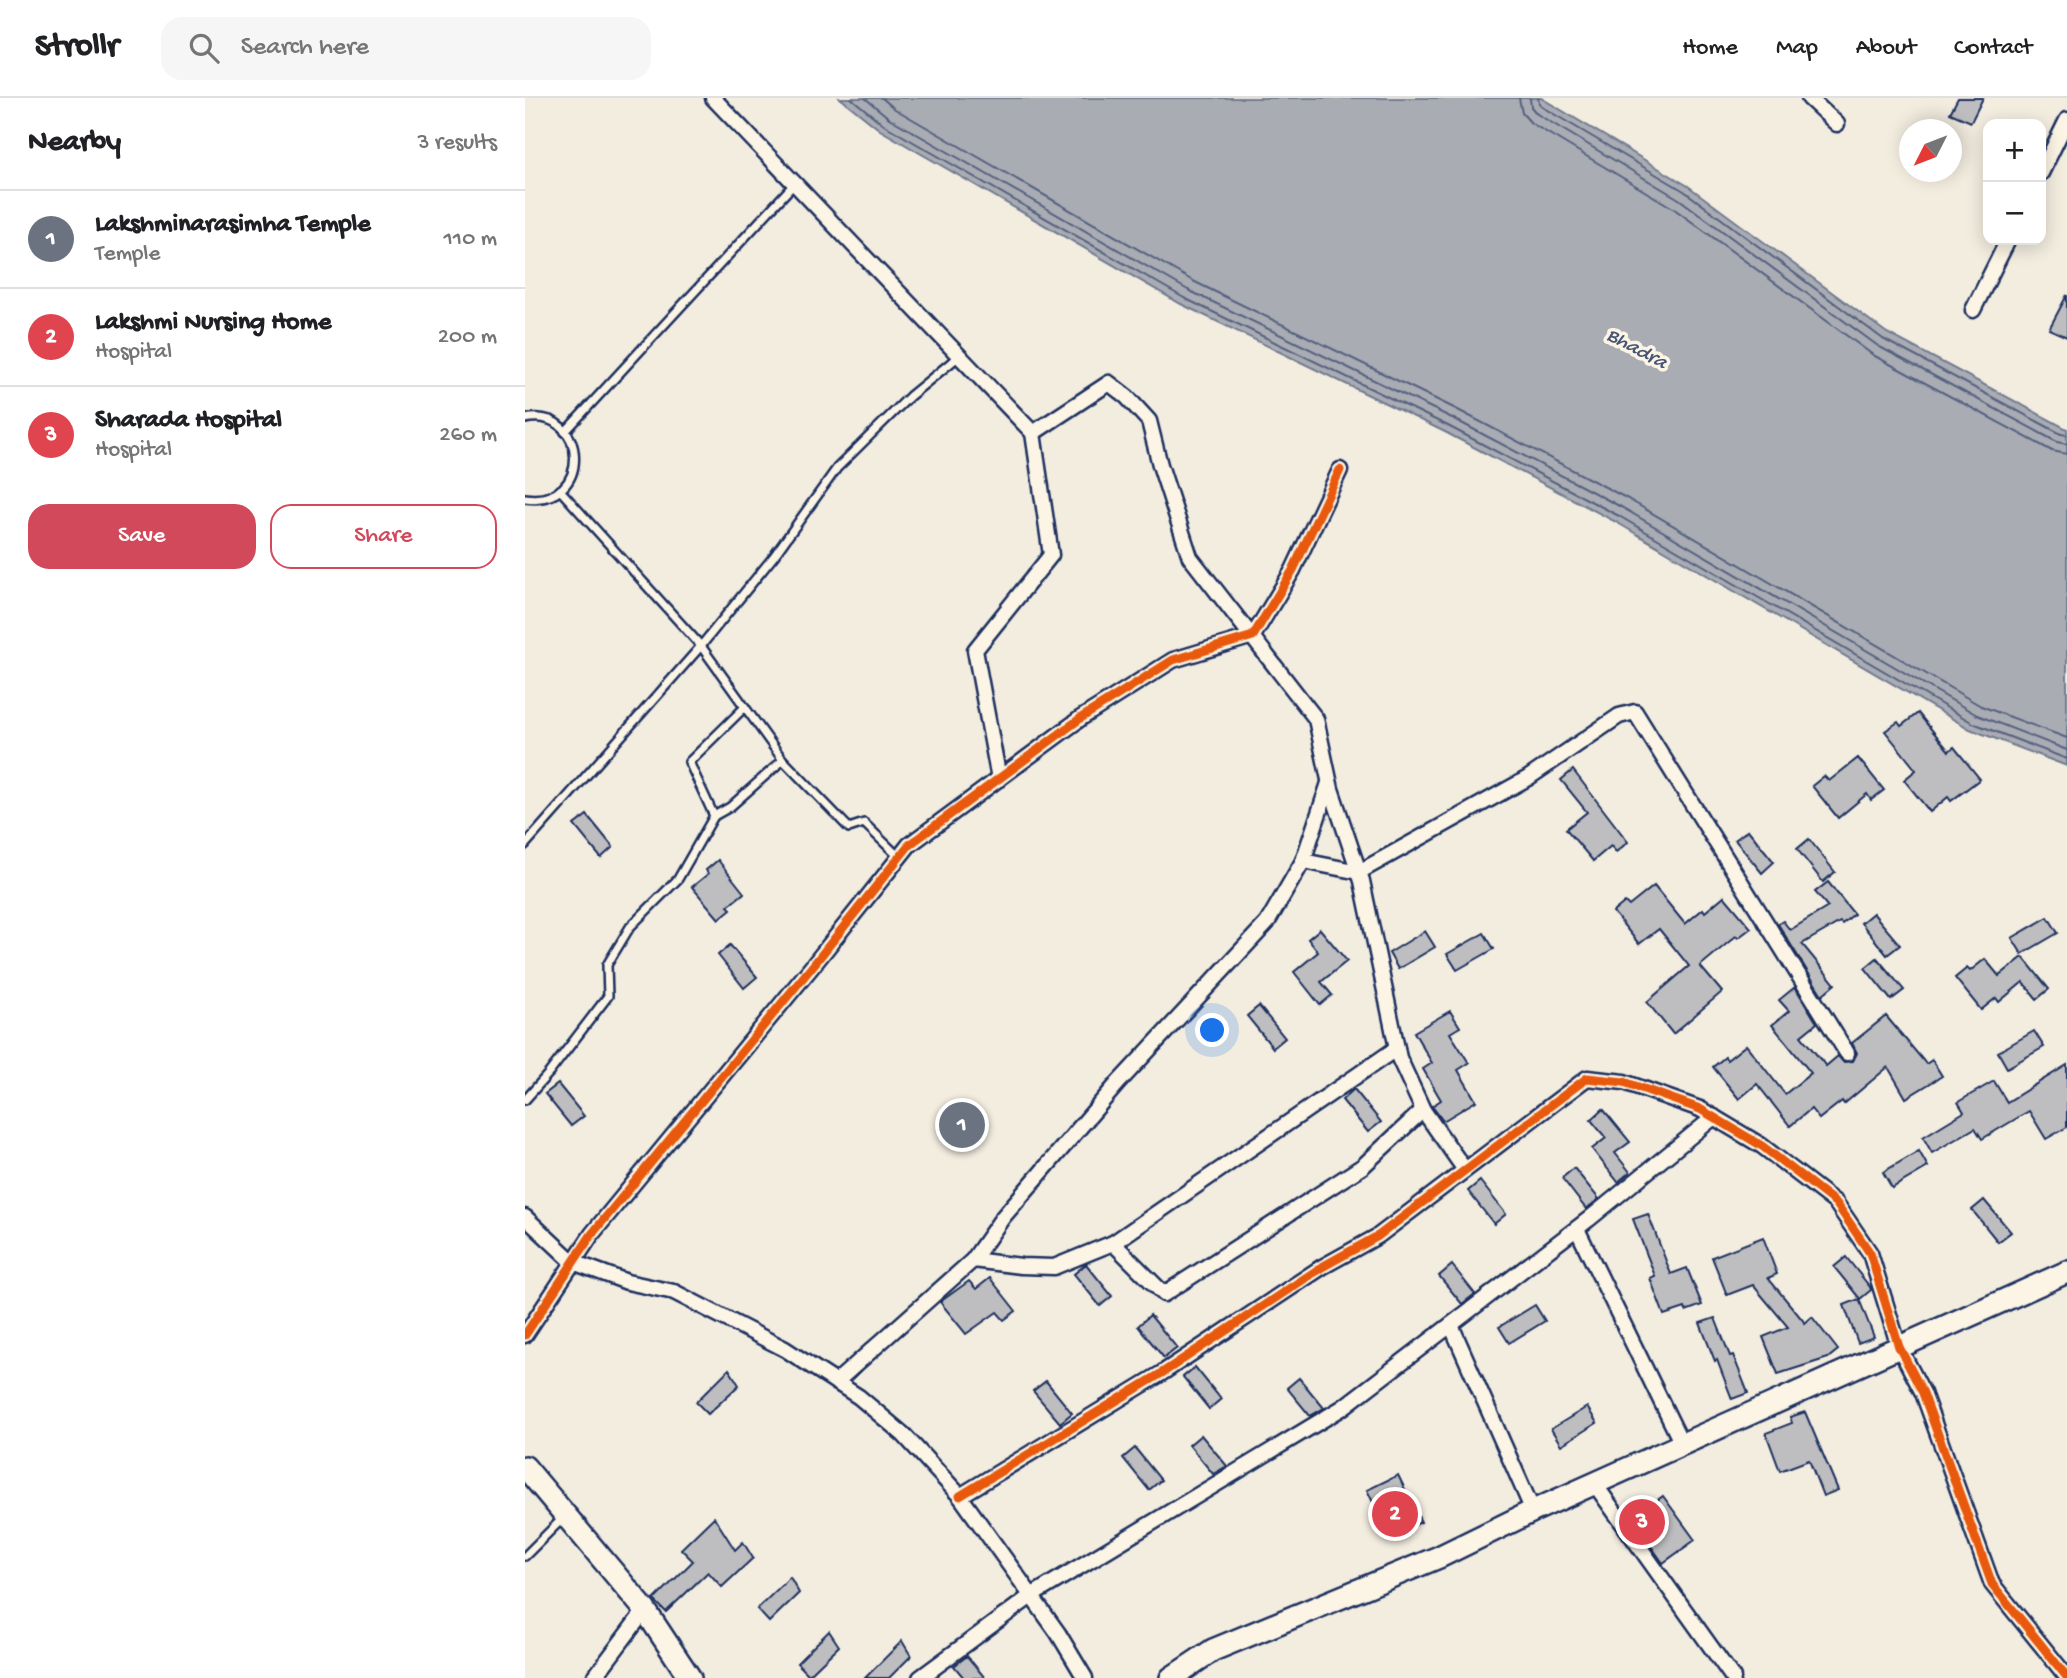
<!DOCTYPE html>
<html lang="en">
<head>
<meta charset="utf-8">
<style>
	body { margin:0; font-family:"Gochi Hand",sans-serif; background:#f6f6f6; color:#202124 }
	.controls { position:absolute; right:21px; top:21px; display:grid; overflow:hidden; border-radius:14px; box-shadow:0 4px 18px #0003 }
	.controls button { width:63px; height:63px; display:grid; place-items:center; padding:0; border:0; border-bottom:2px solid #e0e0e0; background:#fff; color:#202124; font:35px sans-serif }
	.compass { position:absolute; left:1374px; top:21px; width:63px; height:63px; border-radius:50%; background:#fff; box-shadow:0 4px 18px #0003; rotate:228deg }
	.you { position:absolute; left:688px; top:933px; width:24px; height:24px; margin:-18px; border:5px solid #fff; border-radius:50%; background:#1a73e8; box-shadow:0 0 0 10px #1a73e833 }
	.badge { display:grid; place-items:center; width:46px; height:46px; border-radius:50%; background:#d1495b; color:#fff; font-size:23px; font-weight:700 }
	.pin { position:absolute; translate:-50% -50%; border:4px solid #fff; box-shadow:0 2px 7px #0006 }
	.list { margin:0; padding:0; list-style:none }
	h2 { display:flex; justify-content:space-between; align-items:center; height:91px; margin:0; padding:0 28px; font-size:30px }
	h2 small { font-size:23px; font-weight:400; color:#757577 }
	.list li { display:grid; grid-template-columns:46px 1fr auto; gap:21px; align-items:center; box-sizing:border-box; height:98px; padding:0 28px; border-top:2px solid #e0e0e0 }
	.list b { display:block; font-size:26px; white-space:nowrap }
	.list p { margin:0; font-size:23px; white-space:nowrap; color:#757577 }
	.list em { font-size:23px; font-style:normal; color:#757577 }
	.actions { display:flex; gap:14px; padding:21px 28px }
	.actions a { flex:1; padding:16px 0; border:2px solid #d1495b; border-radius:21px; text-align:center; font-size:24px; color:#d1495b }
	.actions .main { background:#d1495b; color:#fff }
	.icon { flex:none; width:38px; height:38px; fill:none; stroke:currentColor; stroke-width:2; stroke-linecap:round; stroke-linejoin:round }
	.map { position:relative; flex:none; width:1542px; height:1580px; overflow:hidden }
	header { display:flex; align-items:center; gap:42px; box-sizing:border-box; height:98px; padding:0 35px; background:#fff; border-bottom:2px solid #e0e0e0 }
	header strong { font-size:33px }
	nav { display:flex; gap:38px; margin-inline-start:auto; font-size:24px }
	.search { width:490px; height:63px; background:#f6f6f6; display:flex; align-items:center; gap:18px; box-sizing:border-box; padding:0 24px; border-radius:21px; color:#757577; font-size:26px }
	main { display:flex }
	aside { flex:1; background:#fff }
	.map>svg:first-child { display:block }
</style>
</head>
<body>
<header>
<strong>Strollr</strong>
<div class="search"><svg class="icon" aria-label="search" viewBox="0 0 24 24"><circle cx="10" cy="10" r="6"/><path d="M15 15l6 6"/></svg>Search here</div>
<nav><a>Home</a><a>Map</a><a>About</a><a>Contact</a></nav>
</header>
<main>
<aside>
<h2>Nearby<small>3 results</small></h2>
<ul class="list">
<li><span class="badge" style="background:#6b7280">1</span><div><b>Lakshminarasimha Temple</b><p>Temple</p></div><em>110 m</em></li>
<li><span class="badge" style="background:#e0444e">2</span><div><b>Lakshmi Nursing Home</b><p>Hospital</p></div><em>200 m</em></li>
<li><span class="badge" style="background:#e0444e">3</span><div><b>Sharada Hospital</b><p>Hospital</p></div><em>260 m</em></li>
</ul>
<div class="actions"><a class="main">Save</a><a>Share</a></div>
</aside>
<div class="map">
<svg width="1542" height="1580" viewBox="0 0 1542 1580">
	<rect width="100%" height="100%" fill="#f3ede0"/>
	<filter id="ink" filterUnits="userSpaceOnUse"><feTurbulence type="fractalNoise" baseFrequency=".0143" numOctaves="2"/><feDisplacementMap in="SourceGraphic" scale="14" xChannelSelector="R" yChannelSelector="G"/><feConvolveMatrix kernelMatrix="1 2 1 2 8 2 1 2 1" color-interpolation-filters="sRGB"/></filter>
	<g filter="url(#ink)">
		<!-- water -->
		<polygon fill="#a9acb3" stroke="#707a91" stroke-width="2" points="315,0 1016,0 1163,88 1362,235 1542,331 1542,668 1445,631 1091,424 920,334 656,206 355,32"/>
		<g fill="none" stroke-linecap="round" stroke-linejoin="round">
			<!-- shore -->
			<g stroke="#546180" stroke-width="2">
				<polyline points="326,0 359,27 659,200 923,328 1094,418 1448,625 1542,661"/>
				<polyline points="340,0 364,20 663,192 927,320 1098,410 1452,617 1542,652"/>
				<polyline points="357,0 370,11 668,183 931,311 1103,401 1456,608 1542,640"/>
				<polyline points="994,0 997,15 1006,25 1148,110 1348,257 1527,353 1542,356"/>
				<polyline points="1005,0 1006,9 1012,16 1154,101 1353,248 1532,344 1542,346"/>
				<polyline points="1013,0 1014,5 1017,9 1159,93 1358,241 1536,336 1542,337"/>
			</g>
		</g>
		<!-- building -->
		<g fill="#bebec0" stroke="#1b2f5e" stroke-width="2">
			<polygon points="1433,0 1458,0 1446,24 1425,15"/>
			<polygon points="1542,197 1542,239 1524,231"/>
			<polygon points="1393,615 1424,653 1429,649 1455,681 1426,703 1423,699 1405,714 1379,682 1391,672 1360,633 1373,624 1376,628"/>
			<polygon points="1333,660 1359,692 1346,702 1342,696 1313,720 1287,688 1299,678 1304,683"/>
			<polygon points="1048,672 1103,744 1091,754 1086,748 1068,763 1041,731 1062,714 1036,682"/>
			<polygon points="62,717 88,749 76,760 49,727"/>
			<polygon points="1223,732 1249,764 1237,775 1210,742"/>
			<polygon points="1284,741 1310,774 1298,784 1272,751"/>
			<polygon points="193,762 219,795 203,808 206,811 194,821 167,789 183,776 181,772"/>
			<polygon points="1303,784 1329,816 1317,826 1315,824 1277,846 1310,886 1297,897 1253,826 1258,823 1265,832 1303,809 1290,794"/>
			<polygon points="1129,788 1160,826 1178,811 1180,814 1199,798 1226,830 1213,840 1211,838 1175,868 1197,894 1148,936 1122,904 1164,868 1134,831 1114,846 1088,814 1100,804 1104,808"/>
			<polygon points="1348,815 1375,847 1362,857 1336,825"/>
			<polygon points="1523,819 1533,835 1497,856 1487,840"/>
			<polygon points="795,831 822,863 796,884 807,897 795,907 769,874 793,854 783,841"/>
			<polygon points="900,833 910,849 873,871 864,855"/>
			<polygon points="959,835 969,851 932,872 922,856"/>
			<polygon points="205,847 232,879 219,890 193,857"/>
			<polygon points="1498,859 1524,891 1512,901 1498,884 1474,904 1471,900 1456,912 1430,880 1442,870 1445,873 1460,861 1474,878"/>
			<polygon points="1352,860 1379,892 1366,902 1340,870"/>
			<polygon points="1270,889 1292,925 1276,938 1301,968 1313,958 1318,964 1328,963 1332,955 1327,945 1361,918 1401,966 1407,962 1417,978 1381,1000 1363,969 1319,1006 1317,1003 1294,1021 1286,1011 1265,1028 1232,986 1214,1001 1188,969 1200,959 1202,962 1221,947 1260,996 1286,975 1247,927 1264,913 1254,902"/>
			<polygon points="734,908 760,940 748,950 722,918"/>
			<polygon points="925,913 935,929 925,935 944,965 933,972 951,1003 918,1023 907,1008 916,1002 898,971 907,965 889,934"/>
			<polygon points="1509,933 1519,949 1482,970 1473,954"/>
			<polygon points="1542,967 1542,1029 1521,1041 1504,1013 1457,1041 1450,1030 1407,1055 1398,1039 1439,1014 1433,1004 1469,983 1482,1004"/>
			<polygon points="33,986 59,1018 46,1028 20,996"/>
			<polygon points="829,991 856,1024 843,1034 817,1002"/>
			<polygon points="1078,1011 1105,1044 1090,1055 1105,1074 1093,1084 1067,1051 1081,1040 1066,1022"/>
			<polygon points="1394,1053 1403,1069 1367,1090 1358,1074"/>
			<polygon points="1049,1070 1074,1101 1061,1111 1037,1080"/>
			<polygon points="955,1083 981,1116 969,1126 943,1093"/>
			<polygon points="1459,1102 1486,1134 1473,1144 1447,1112"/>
			<polygon points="1123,1116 1146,1176 1162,1170 1177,1207 1161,1213 1160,1210 1139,1217 1125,1180 1130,1178 1108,1121"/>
			<polygon points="1238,1139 1252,1176 1243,1180 1280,1225 1287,1219 1313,1252 1303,1260 1253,1276 1238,1239 1263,1229 1228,1187 1202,1197 1187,1159"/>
			<polygon points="1321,1159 1345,1189 1346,1192 1335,1201 1309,1169"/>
			<polygon points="561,1166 587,1198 575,1208 549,1176"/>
			<polygon points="927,1167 950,1196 937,1206 914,1178"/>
			<polygon points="465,1180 491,1213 479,1222 472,1214 441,1236 415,1204 444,1183 451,1191"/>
			<polygon points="1334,1201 1349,1239 1333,1245 1319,1207"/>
			<polygon points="1010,1207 1020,1223 984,1245 974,1229"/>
			<polygon points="625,1217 652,1250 639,1260 613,1228"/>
			<polygon points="1190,1220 1205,1258 1208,1257 1223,1295 1207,1301 1192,1262 1190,1263 1175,1225"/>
			<polygon points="670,1269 696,1301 684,1311 658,1279"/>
			<polygon points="204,1271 214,1287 183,1316 171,1304"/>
			<polygon points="774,1280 799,1310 785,1318 762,1290"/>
			<polygon points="521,1283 547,1315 535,1325 508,1293"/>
			<polygon points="1062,1309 1072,1325 1036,1347 1026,1331"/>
			<polygon points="1280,1314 1313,1392 1298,1398 1284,1362 1255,1373 1241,1335 1267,1325 1265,1319"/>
			<polygon points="676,1337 702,1368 688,1376 664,1347"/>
			<polygon points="610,1350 636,1382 624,1392 598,1360"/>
			<polygon points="873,1377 896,1424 865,1439 842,1392"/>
			<polygon points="1138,1398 1170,1442 1138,1465 1107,1421"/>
			<polygon points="189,1419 210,1452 218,1444 228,1460 197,1489 183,1474 141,1514 129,1502 168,1463 156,1451"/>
			<polygon points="265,1479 274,1495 244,1524 232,1511"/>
			<polygon points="304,1533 314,1548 284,1577 272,1565"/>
			<polygon points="377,1543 386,1558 364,1580 340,1580"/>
			<polygon points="442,1558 460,1580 439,1580 429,1568"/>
		</g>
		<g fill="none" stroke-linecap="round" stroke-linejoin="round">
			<defs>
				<g id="service">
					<path d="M0,321C64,308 68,410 0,400"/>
					<polyline points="40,334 270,85"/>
					<polyline points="35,392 176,548 258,662 324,730 339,725 374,759"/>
					<polyline points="189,718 205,709 258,662"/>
					<polyline points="0,747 176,548 249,458 312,370 385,298 434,258"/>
					<polyline points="0,1002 24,975 83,898 82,867 105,829 153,781 189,718 164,664 220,609"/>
					<polyline points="0,1458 38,1420"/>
				</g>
				<g id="minor">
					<polyline points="188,0 508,335 526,457 450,552 474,681"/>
					<polyline points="1284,0 1312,26"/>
					<polyline points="1516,75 1542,22"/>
					<polyline points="1448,212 1483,142"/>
					<polyline points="508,335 584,285 602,299 624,323 635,367 665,459 791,621 806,691 837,783 874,960 898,1012 940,1072"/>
					<polyline points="778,763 834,774 1003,680 1094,618 1110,614 1322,955"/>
					<polyline points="0,1119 48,1164 102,1184 149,1194 260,1251 334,1299 379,1337 435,1398 533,1535 560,1580"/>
					<polyline points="1052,1131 1157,1346"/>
					<polyline points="588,1145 872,950"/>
					<polyline points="448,1162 496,1168 529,1169 588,1145 639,1196 838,1068 898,1012"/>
					<polyline points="926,1227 1008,1413"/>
					<polyline points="0,1237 67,1136 290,865 384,747 556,620 648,562 728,538 768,472 815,372"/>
					<polyline points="311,1284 448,1162 478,1119 593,985 742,825 778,763 804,685"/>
					<polyline points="1069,1385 1208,1580"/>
					<polyline points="435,1398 637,1275 797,1169 853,1138 1062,980 1099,984 1175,1011 1237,1048 1311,1105 1345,1155 1374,1249 1398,1295 1467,1486 1542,1579"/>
					<polyline points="69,1580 120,1512"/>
					<polyline points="395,1580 506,1498 817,1310 1064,1121 1189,1019"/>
				</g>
				<g id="secondary">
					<polyline points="0,1369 120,1512 165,1580"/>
					<polyline points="646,1580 688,1552 914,1459 1008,1413 1542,1174"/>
				</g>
			</defs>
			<!-- service casing -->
			<use href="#service" stroke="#1b2f5e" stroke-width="12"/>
			<!-- minor casing -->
			<use href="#minor" stroke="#1b2f5e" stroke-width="19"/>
			<!-- secondary casing -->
			<use href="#secondary" stroke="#1b2f5e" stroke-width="26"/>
			<!-- service -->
			<use href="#service" stroke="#fcf5e5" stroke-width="7"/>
			<!-- minor -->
			<use href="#minor" stroke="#fcf5e5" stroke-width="14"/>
			<!-- secondary -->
			<use href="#secondary" stroke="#fcf5e5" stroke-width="21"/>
			<defs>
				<g id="cycleway">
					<polyline points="0,1237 67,1136 290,865 384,747 556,620 648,562 728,538 768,472 815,372"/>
					<polyline points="435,1398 637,1275 797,1169 853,1138 1062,980 1099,984 1175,1011 1237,1048 1311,1105 1345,1155 1374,1249 1398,1295 1467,1486 1542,1579"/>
				</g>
			</defs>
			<!-- cycleway casing -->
			<use href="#cycleway" stroke="#fcf5e5" stroke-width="13"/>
			<!-- cycleway -->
			<use href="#cycleway" stroke="#e8590c" stroke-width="9"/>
		</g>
	</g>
	<g text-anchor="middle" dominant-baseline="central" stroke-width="7" stroke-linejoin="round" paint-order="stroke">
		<!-- water labels -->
		<g font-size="21" font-style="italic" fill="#465478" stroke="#fcf5e5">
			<text transform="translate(1111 252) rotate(28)">Bhadra</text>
		</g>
	</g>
</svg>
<div class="controls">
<button>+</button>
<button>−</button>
</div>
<svg class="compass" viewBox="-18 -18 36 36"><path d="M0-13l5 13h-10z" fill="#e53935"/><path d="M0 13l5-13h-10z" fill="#757577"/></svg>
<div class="you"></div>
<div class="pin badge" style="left:437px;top:1027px;background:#6b7280">1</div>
<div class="pin badge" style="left:870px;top:1416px;background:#e0444e">2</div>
<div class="pin badge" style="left:1117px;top:1424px;background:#e0444e">3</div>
</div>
</main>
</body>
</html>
